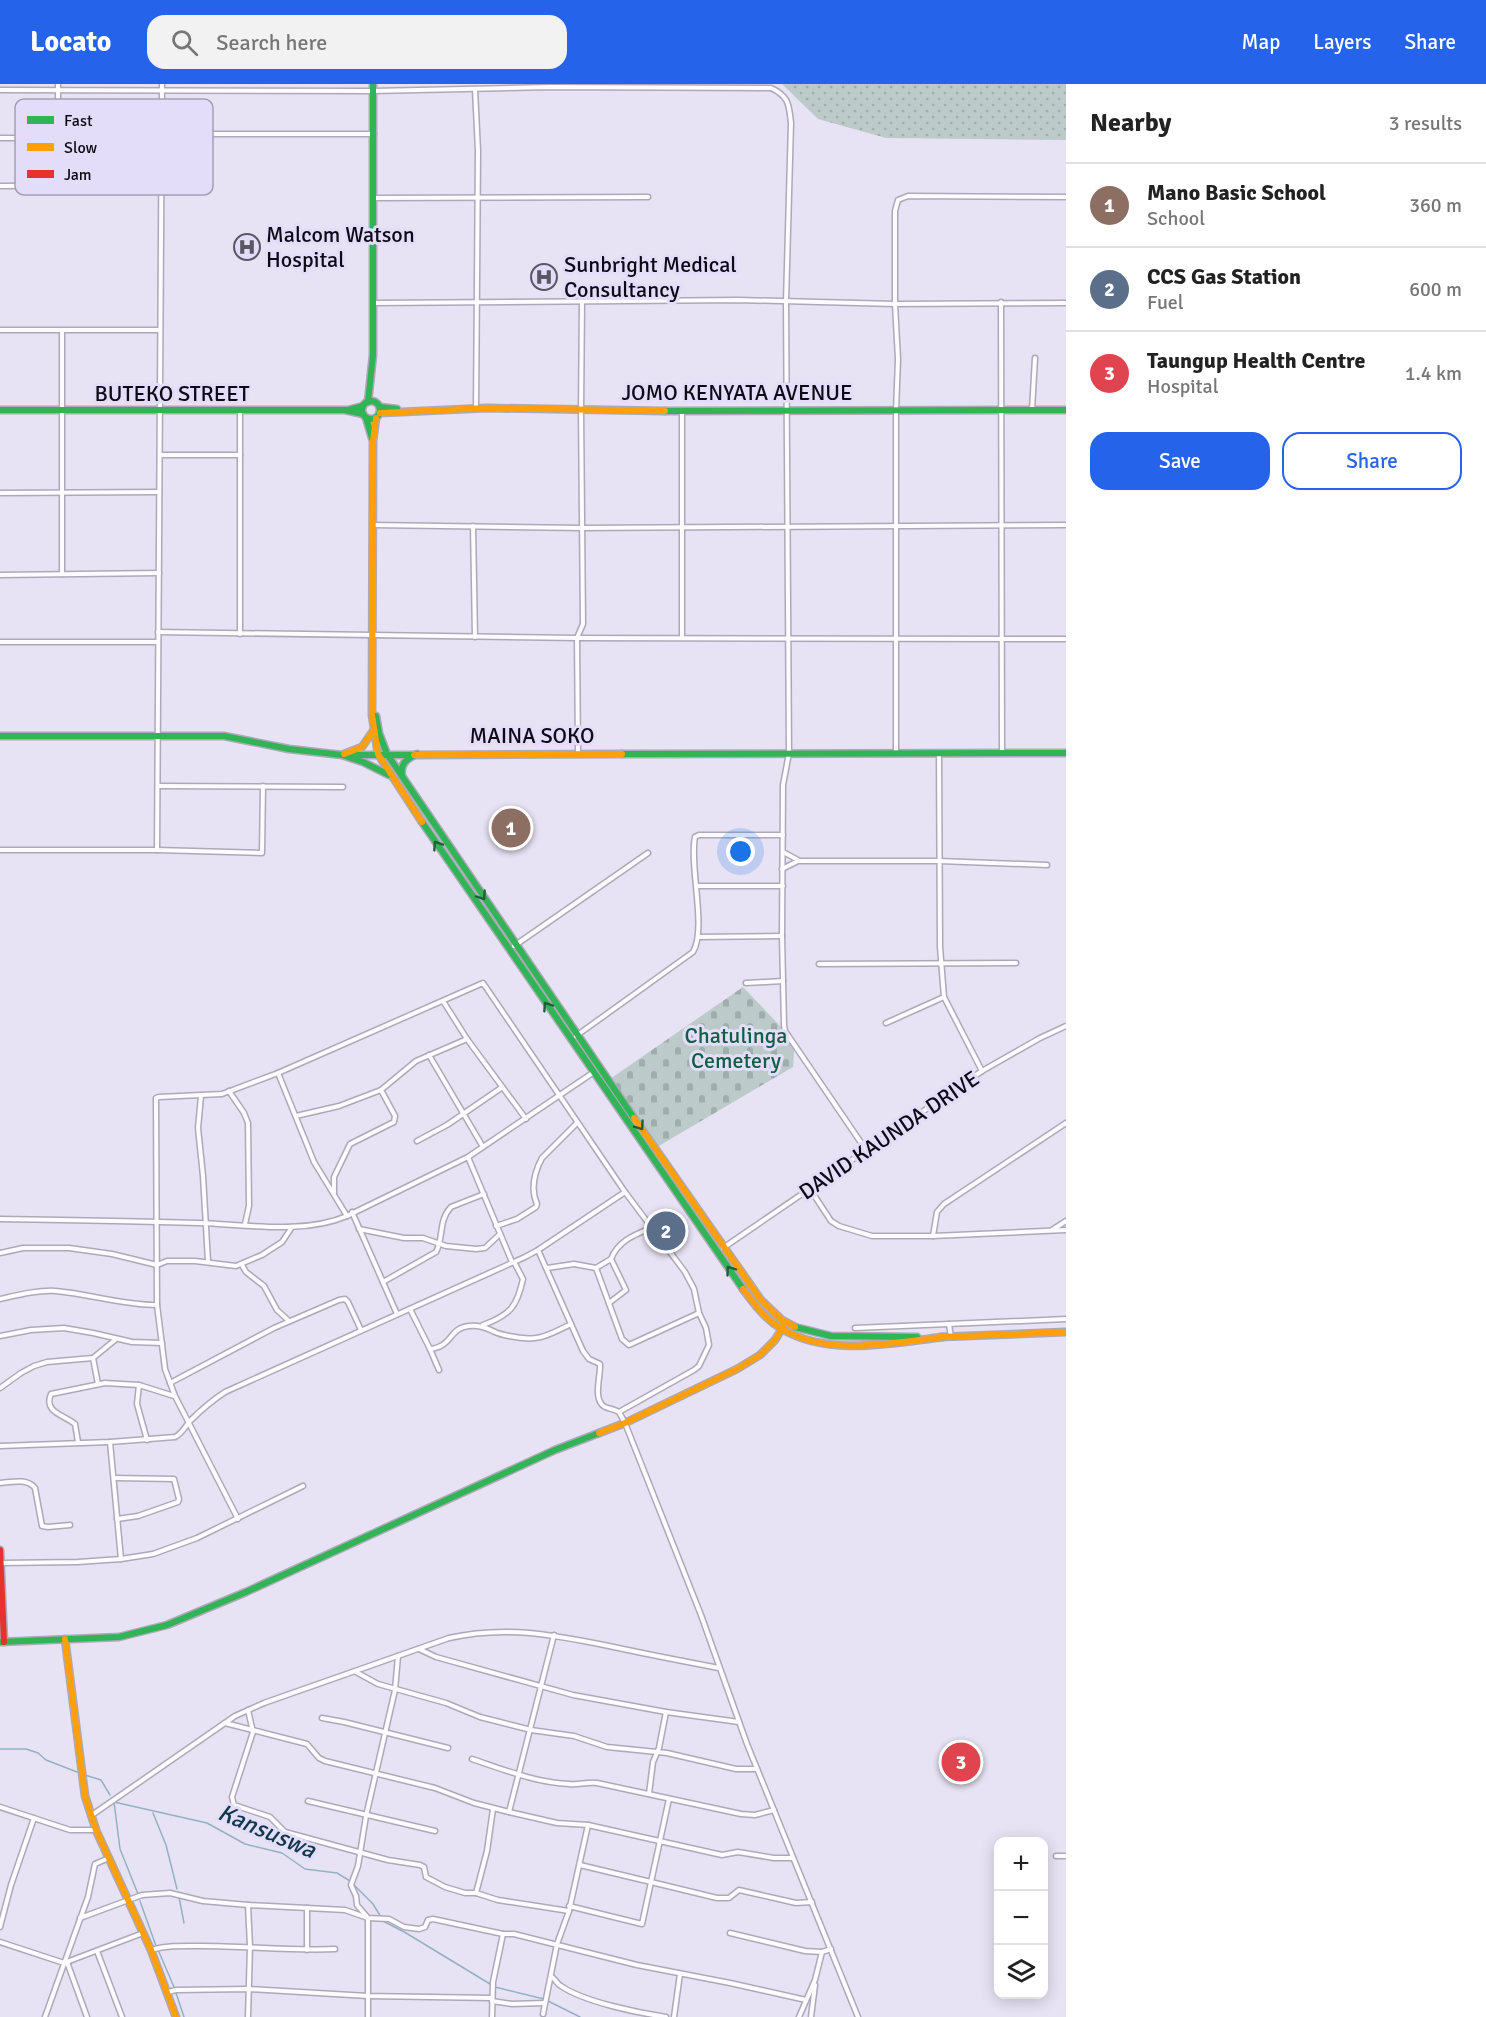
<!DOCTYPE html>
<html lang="en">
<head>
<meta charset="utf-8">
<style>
	body { margin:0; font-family:Signika,sans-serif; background:#f2f2f2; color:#222 }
	.controls { position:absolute; right:18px; bottom:18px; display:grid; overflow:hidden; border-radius:12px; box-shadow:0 3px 15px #0003 }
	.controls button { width:54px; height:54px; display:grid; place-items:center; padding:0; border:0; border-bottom:2px solid #e0e0e0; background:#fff; color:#222; font:30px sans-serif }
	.you { position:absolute; left:741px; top:768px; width:21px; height:21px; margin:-15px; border:4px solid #fff; border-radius:50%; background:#1a73e8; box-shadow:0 0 0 9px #1a73e833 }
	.badge { display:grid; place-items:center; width:39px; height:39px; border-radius:50%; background:#2563eb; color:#fff; font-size:20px; font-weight:700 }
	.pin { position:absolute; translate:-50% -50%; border:3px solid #fff; box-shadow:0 2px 6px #0006 }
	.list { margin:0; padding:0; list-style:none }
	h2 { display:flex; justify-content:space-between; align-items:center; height:78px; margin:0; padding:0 24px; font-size:26px }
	h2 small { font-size:20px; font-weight:400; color:#767676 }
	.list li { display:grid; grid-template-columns:39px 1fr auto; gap:18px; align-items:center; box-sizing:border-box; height:84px; padding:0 24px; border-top:2px solid #e0e0e0 }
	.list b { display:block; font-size:22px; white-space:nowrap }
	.list p { margin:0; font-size:20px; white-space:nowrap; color:#767676 }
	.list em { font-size:20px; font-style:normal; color:#767676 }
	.actions { display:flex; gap:12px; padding:18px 24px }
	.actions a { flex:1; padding:14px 0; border:2px solid #2563eb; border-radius:18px; text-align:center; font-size:21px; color:#2563eb }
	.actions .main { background:#2563eb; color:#fff }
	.icon { flex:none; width:33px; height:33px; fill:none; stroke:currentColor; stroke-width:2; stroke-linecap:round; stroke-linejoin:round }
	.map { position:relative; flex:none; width:1066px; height:1933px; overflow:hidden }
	header { display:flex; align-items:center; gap:36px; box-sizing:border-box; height:84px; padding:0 30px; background:#2563eb; color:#fff }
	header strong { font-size:28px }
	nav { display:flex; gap:33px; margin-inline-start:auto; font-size:21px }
	.search { width:420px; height:54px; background:#f2f2f2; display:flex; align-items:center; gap:15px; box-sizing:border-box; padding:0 21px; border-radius:18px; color:#767676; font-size:22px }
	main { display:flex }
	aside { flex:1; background:#fff }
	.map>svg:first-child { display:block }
</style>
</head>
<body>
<header>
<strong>Locato</strong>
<div class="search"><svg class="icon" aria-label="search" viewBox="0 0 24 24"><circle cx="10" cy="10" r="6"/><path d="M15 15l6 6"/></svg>Search here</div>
<nav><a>Map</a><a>Layers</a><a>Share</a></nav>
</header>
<main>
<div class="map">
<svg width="1066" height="1933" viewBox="0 0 1066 1933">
	<defs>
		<pattern id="grass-dots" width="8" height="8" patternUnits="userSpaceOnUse" patternTransform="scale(1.5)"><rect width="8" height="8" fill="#bccbca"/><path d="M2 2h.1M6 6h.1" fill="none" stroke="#a0adad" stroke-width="1.8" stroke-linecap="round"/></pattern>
		<pattern id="cemetery-stones" width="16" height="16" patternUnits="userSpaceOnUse" patternTransform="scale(1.5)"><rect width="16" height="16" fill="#bccbca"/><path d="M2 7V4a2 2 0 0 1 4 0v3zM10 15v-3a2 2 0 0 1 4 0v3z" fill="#a0adad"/></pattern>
	</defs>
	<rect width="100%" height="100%" fill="#e8e3f4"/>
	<!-- grass -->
	<polygon fill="url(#grass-dots)" points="782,0 1066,0 1066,56 886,54 818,35"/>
	<!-- cemetery -->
	<polygon fill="url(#cemetery-stones)" points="743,903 782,944 794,966 793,983 657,1063 610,995"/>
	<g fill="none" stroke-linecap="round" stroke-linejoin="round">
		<!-- stream -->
		<g stroke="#93b1c4" stroke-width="1.5">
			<polyline points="0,1665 26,1665 38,1669 46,1676 77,1688"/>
			<polyline points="85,1691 101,1696 110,1711"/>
			<polyline points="153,1729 166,1761 177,1805"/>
			<polyline points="353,1800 373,1820 381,1833"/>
			<polyline points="138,1810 120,1765 114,1718 207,1739 245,1760 282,1769 305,1785 337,1789 350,1797"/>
			<polyline points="179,1813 184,1839"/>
			<polyline points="140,1817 156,1862"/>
			<polyline points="383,1837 406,1849 495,1903 544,1915 580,1933"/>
			<polyline points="159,1868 174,1903"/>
			<polyline points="176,1909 184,1933"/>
		</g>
		<defs>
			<g id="street">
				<polyline points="58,0 58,102"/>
				<polyline points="475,5 478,67 476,325"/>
				<path d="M0,6L373,7L550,3L771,4C789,12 789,21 791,39L786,218L789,669L783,701L782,852L784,941L785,947L866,1066"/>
				<polyline points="161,50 374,50"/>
				<polyline points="0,54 154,54"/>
				<polyline points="0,102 161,101"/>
				<polyline points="373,114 648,113"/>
				<polyline points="1001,218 1002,669"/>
				<polyline points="374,219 739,216 895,220 1066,219"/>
				<polyline points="0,246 160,246"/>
				<polyline points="1032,326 1035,274"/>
				<polyline points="240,327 240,550"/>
				<polyline points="160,371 240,371"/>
				<polyline points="0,409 159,408"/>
				<polyline points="373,441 582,444 1066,441"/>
				<polyline points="473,442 475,553"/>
				<polyline points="62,490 62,247"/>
				<polyline points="0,491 159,489"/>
				<polyline points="158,548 577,554 1066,555"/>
				<polyline points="682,553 682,327"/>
				<polyline points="0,558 158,558"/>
				<polyline points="578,669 577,554 583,540 581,326 582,218"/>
				<polyline points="896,669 896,327 898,275 895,220 895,127 898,116 908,112 1066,113"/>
				<polyline points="939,669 940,863 944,913 982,987"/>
				<polyline points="158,702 343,703"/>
				<polyline points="0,766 157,766 262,769 263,702"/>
				<polyline points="157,766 162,0"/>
				<polyline points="783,768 798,776"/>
				<polyline points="782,785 798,777 939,777 1047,781"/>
				<polyline points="697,802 783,802"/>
				<polyline points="698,853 782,852"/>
				<polyline points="514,862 648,769"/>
				<polyline points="819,880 1016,879"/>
				<polyline points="746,899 783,897"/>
				<polyline points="886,939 944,913"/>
				<path d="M576,952L693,868C707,844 689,783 695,753L699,751H783"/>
				<polyline points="467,955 526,1035"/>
				<polyline points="429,971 483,1063"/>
				<polyline points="278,989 314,1078 347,1132"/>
				<polyline points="229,1007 244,1029 248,1039 249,1122 245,1140"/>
				<polyline points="201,1012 198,1044 203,1092 208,1177"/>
				<polyline points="296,1032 339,1022 381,1006 416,977 467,955 443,917"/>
				<polyline points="417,1057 447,1041 501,1004"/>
				<polyline points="468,1073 512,1178"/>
				<polyline points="810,1105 831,1137 839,1142 872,1152 933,1152 1066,1146"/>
				<polyline points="334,1109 334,1093 350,1060 394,1038 395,1032 381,1006"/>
				<polyline points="352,1128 397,1230"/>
				<path d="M0,1135C66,1136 131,1137 197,1139C245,1140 302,1151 347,1132L468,1073L594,988"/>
				<path d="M496,1142L517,1135L536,1123L537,1120C530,1104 534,1089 542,1074L577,1039"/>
				<polyline points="359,1145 404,1154 423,1154 446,1162 476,1165 485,1164 500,1150"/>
				<polyline points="1052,1146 1066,1137"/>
				<polyline points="933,1152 937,1128 944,1120 1066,1039"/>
				<polyline points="723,1164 982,987 1040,954 1066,942"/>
				<path d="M538,1166L583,1267L589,1275L600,1280C601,1292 592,1316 605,1323C610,1325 614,1325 619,1328L625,1339L701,1531L747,1660L858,1933"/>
				<polyline points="0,1169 23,1164 69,1164 112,1170 157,1181 167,1177 195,1177 236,1182 262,1171 282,1158 292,1143"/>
				<polyline points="242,1181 246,1188 264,1202 277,1226 289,1237"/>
				<polyline points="547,1184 574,1180 596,1184 611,1175"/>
				<polyline points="596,1184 622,1255 629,1261 699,1229"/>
				<path d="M383,1198L436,1168C444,1153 438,1137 451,1123L484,1110"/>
				<path d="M0,1215C18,1211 37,1206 56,1207C90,1210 122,1221 157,1221"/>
				<path d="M609,1219L626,1206L611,1175C618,1157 634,1151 651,1144"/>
				<path d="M410,1225L430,1265C451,1263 450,1246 464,1243C476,1240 485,1243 495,1248C499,1250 504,1251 509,1252C537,1258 545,1253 571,1240"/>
				<polyline points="949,1240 951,1253"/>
				<path d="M483,1241C510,1231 517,1223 523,1195L514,1178"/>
				<polyline points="855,1244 1066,1235"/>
				<polyline points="0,1252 31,1246 64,1244 93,1249 132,1258 162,1259"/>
				<polyline points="430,1265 439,1286"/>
				<polyline points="93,1274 98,1300"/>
				<polyline points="170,1299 274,1244 339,1216 345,1215 348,1218 361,1246"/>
				<polyline points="139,1301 137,1320 147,1356"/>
				<polyline points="0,1304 21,1289 34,1282 47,1278 93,1274 115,1256"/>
				<polyline points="619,1328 694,1286 699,1282 709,1261 706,1244 699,1229 694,1205 685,1188 625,1108"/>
				<path d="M78,1358L75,1340C64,1331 43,1328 51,1310L105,1299L139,1301L174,1312"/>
				<path d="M0,1362L110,1358L175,1353C183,1349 185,1342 191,1336C202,1325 213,1316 225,1308L525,1173L538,1166L625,1108L483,899L278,989L222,1010L159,1013L156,1014L157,1221L165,1285L175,1312L238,1435"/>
				<polyline points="114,1394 174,1395 179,1415 178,1418 138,1432 117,1435"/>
				<path d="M0,1399C12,1398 27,1394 35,1404L42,1442L48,1443L70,1441"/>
				<polyline points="121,1475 153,1470 197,1454 303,1402"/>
				<polyline points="1,1479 78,1478 121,1475 110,1358"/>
				<polyline points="419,1565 436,1573 573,1611 666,1628 739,1638"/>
				<polyline points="356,1588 378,1600 446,1619 480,1633 531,1646 574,1652 607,1663 667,1669 736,1685 757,1685"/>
				<polyline points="248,1626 253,1648 232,1713 234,1721 270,1733 285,1748 388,1776 420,1781 424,1783 426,1793 445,1803 465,1809 476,1809 498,1816 569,1827"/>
				<polyline points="322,1634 344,1638 448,1664"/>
				<polyline points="225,1639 307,1660 319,1674 325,1677 435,1704 474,1719 509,1728 554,1551"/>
				<path d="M472,1675C502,1685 537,1699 569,1700C578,1701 587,1698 597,1699L741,1730L755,1731L774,1726"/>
				<polyline points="649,1710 653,1678 659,1664 666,1628"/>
				<polyline points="669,1715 651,1798 717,1814 729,1814 739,1806 796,1819 812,1818"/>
				<polyline points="308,1717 435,1747"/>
				<polyline points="0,1723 70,1746 95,1746"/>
				<polyline points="509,1728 557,1739 588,1741 722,1771 738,1768 774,1774 793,1774"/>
				<path d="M92,1731L235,1632L264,1619L449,1554C505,1541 555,1551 609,1562C646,1570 682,1577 719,1584"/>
				<polyline points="1056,1772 1066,1772"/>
				<polyline points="476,1809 487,1767 493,1725"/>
				<polyline points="248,1821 307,1824 307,1866"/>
				<polyline points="569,1822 642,1840 651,1798 580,1781"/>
				<polyline points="307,1824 345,1826 368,1834 389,1835 404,1843 419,1845 425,1843 428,1836 433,1835 503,1850 514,1850 637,1881 730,1899 806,1916"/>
				<polyline points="80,1834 142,1811 170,1809 203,1817 248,1821 250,1862 248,1933"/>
				<polyline points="0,1843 11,1801 34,1734"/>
				<polyline points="730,1849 805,1867 822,1868"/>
				<polyline points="0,1858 64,1879 143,1849"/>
				<path d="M151,1866C168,1861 185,1862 202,1862C247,1862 291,1867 335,1865"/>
				<polyline points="97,1867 122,1933"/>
				<polyline points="67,1878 87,1933"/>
				<path d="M552,1893C556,1896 557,1900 561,1902C584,1918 639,1929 666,1933"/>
				<polyline points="168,1908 176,1906 248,1905 368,1912 492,1914"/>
				<polyline points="492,1917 512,1920 544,1919"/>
				<polyline points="543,1930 557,1860 569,1827 588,1741"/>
				<polyline points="45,1933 88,1813 95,1780 109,1774"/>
				<polyline points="368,1933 368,1834 357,1821 356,1812 351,1801 358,1782 366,1732 395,1606 398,1572"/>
				<polyline points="492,1933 493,1898 503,1850"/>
				<polyline points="674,1933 680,1890"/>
				<polyline points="799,1933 815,1896 822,1868 831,1865"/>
				<polyline points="811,1933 815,1901"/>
			</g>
			<g id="fast">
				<circle cx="371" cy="326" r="9"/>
				<polyline points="368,318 373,271 373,0"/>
				<polyline points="380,323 397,325"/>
				<polyline points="0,326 345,326 363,330"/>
				<polyline points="348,326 363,322"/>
				<polyline points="665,327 1066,326"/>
				<polyline points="366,334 372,354"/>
				<polyline points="376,632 379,649 387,670 634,1034"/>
				<polyline points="0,652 224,652 289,665 342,671 414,671"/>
				<polyline points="622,670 1066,669"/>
				<polyline points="342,671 363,678 389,691"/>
				<path d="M402,692C400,680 406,675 417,670"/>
				<polyline points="422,738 743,1205"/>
				<polyline points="795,1243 831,1252 917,1253"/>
				<polyline points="0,1558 119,1553 167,1541 246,1508 555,1366 599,1349"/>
			</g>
			<g id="slow">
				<polyline points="380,329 487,324 665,327"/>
				<polyline points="376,334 373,357 372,631 378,670 422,738"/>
				<polyline points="344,670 362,663 373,647"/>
				<polyline points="414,671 622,670"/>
				<polyline points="634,1034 761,1216 782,1236 795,1243"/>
				<path d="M743,1205C754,1220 766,1236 782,1245C829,1273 892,1259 943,1253"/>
				<polyline points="940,1253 1066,1248"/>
				<polyline points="599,1349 625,1339 737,1285 760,1271 775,1256 783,1243"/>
				<polyline points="65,1555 85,1712 96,1746 151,1866 176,1933"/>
			</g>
			<polyline id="jam" points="0,1466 4,1558"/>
		</defs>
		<!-- street casing -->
		<use href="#street" stroke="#ada9b8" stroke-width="7"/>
		<!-- fast casing -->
		<use href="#fast" stroke="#ada9b8" stroke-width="9"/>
		<!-- slow casing -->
		<use href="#slow" stroke="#ada9b8" stroke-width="9"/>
		<!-- jam casing -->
		<use href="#jam" stroke="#ada9b8" stroke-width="9"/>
		<!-- street -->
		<use href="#street" stroke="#fcfbfd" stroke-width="4"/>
		<!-- fast -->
		<use href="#fast" stroke="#30b455" stroke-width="6"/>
		<!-- slow -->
		<use href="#slow" stroke="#ff9f0a" stroke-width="6"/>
		<!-- jam -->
		<use href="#jam" stroke="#e5322d" stroke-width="6"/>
	</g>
	<!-- one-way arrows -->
	<defs><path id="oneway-chevron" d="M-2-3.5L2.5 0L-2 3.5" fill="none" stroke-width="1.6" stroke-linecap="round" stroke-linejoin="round" transform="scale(1.5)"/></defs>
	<g stroke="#1e5f35">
		<use href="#oneway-chevron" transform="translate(437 761) rotate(-124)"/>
		<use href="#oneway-chevron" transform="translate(482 812) rotate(56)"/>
		<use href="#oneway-chevron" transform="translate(547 922) rotate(-124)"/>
		<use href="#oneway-chevron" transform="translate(640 1042) rotate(55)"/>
		<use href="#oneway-chevron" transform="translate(730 1186) rotate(-126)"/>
	</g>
	<!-- icons -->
	<defs>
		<symbol id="hospital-ring" viewBox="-11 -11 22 22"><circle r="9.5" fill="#e4ddfa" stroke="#5a5663" stroke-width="1.5"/><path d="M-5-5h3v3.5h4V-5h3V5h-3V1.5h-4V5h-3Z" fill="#5a5663"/></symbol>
	</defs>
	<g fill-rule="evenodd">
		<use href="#hospital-ring" x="232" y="148" width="30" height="30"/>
		<use href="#hospital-ring" x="529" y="178" width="30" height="30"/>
	</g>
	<g text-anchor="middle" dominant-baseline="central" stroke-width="6" stroke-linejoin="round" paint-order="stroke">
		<!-- poi labels -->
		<g font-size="22" fill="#0d0a15" stroke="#e4ddfa" text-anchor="start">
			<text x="266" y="150">Malcom Watson<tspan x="266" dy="25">Hospital</tspan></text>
			<text x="564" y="180">Sunbright Medical<tspan x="564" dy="25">Consultancy</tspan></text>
		</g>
		<!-- street labels -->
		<g font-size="22" fill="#0d0a15" stroke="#e4ddfa">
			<text x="737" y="308">JOMO KENYATA AVENUE</text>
			<text x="172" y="309">BUTEKO STREET</text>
			<text x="532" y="651">MAINA SOKO</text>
			<text transform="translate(889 1051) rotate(-34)">DAVID KAUNDA DRIVE</text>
		</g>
		<!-- park labels -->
		<g font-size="22" fill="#115e40" stroke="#e4ddfa">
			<text x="736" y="951">Chatulinga<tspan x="736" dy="25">Cemetery</tspan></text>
		</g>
		<!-- water labels -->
		<g font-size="24" font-style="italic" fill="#103848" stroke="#e4ddfa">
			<text transform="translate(267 1747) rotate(23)">Kansuswa</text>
		</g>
	</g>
	<!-- legend -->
	<rect x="15" y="15" width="198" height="96" rx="9" fill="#e4ddfa" stroke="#a49eb5" stroke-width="1.5"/>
	<rect x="27" y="32" width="27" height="8" fill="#30b455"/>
	<rect x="27" y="59" width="27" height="8" fill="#ff9f0a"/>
	<rect x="27" y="86" width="27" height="8" fill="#e5322d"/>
	<g font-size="16" fill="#0d0a15">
		<text x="64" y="42">Fast</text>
		<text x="64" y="69">Slow</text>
		<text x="64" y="96">Jam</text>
	</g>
</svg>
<div class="controls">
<button>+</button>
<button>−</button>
<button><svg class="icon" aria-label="layers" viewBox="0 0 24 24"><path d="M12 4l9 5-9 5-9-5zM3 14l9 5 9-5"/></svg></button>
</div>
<div class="you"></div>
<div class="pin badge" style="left:511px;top:744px;background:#8d6e63">1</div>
<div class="pin badge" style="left:666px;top:1147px;background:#5c6f8a">2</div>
<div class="pin badge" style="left:961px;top:1678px;background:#e0444e">3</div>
</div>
<aside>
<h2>Nearby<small>3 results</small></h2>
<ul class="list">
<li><span class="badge" style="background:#8d6e63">1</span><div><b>Mano Basic School</b><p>School</p></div><em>360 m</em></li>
<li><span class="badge" style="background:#5c6f8a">2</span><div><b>CCS Gas Station</b><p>Fuel</p></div><em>600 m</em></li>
<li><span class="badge" style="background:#e0444e">3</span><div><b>Taungup Health Centre</b><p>Hospital</p></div><em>1.4 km</em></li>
</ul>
<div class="actions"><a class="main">Save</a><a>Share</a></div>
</aside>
</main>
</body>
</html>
